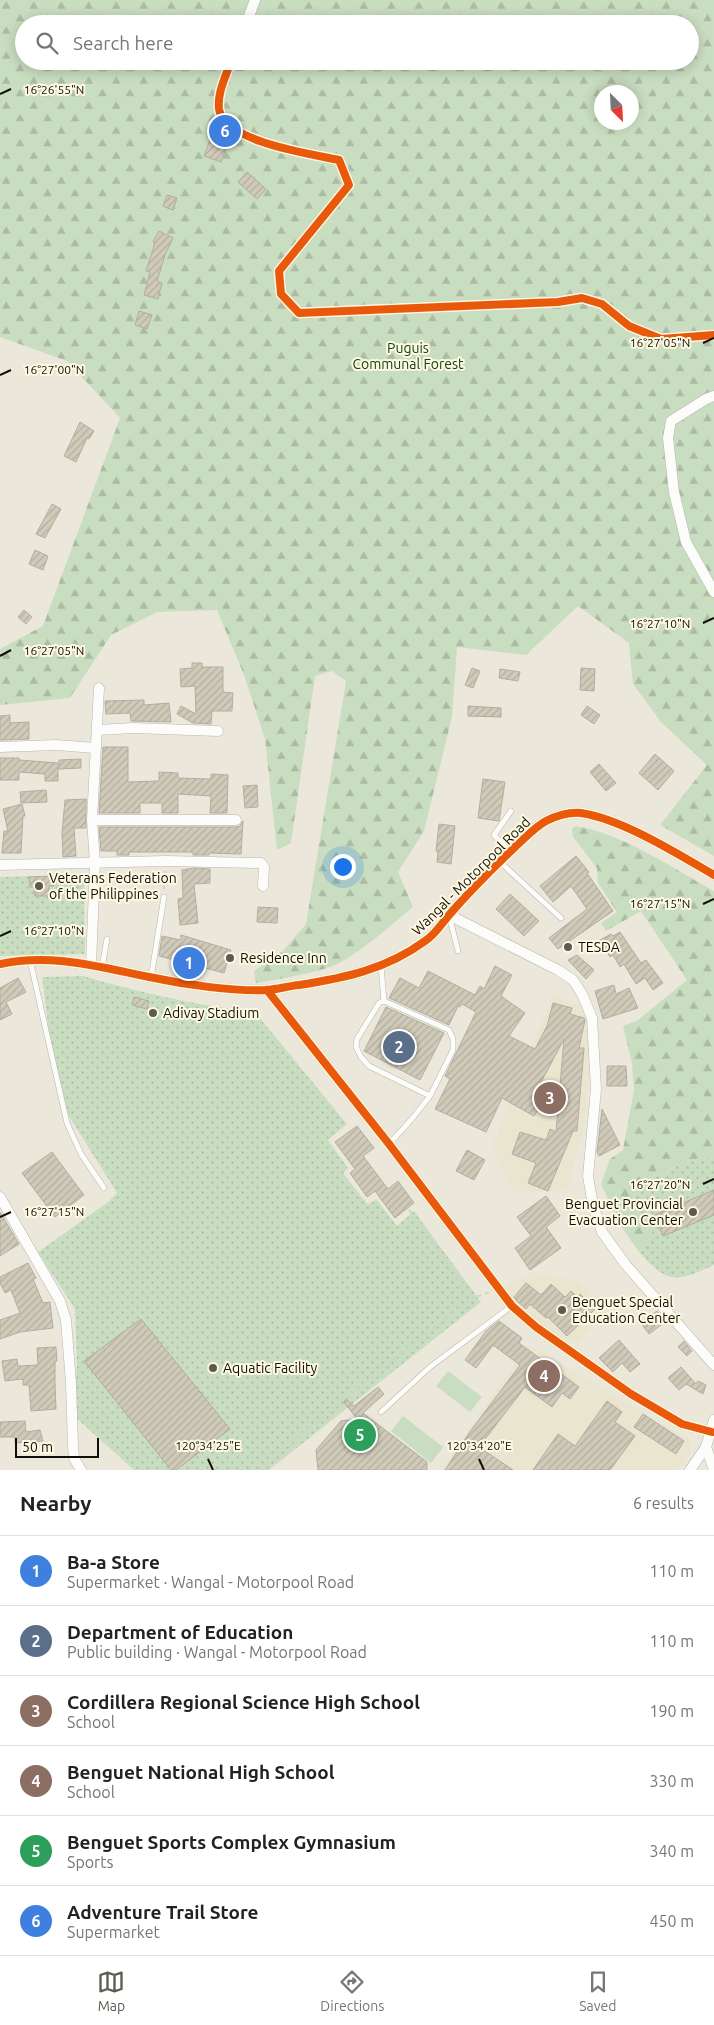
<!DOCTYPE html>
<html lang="en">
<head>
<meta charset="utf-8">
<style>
	body { margin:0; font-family:Ubuntu,sans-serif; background:#f2f2f2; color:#222 }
	.compass { position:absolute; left:594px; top:85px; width:45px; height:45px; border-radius:50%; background:#fff; box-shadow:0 2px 12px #0003; rotate:156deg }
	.scale { position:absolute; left:15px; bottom:12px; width:84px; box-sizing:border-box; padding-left:5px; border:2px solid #100e07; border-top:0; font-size:14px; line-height:18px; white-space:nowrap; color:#100e07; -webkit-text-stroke:4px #fef9e2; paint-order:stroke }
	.you { position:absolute; left:342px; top:866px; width:18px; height:18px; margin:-12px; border:4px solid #fff; border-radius:50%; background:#1a73e8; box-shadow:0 0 0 8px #1a73e833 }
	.badge { display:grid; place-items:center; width:32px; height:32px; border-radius:50%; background:#5d5a51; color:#fff; font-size:16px; font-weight:700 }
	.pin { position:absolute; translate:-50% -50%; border:2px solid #fff; box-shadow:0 1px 5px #0006 }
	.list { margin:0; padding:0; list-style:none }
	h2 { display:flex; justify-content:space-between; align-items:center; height:65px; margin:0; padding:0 20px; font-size:21px }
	h2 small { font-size:16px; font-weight:400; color:#767676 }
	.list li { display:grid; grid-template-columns:32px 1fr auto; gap:15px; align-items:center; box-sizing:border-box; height:70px; padding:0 20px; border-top:1px solid #e0e0e0 }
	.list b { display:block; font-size:19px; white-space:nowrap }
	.list p { margin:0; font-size:16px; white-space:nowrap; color:#767676 }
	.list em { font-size:16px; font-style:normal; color:#767676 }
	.icon { flex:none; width:28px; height:28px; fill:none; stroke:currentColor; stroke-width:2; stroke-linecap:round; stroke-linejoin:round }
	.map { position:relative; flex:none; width:714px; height:1470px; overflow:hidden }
	.search { position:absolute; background:#fff; box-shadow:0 2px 12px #0003; left:15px; right:15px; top:15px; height:55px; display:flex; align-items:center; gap:12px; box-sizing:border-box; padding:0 18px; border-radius:28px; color:#767676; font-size:19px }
	.sheet { height:485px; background:#fff }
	nav { display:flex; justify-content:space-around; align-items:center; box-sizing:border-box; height:70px; border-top:1px solid #e0e0e0; background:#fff; font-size:14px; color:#767676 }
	nav a { display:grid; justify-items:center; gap:2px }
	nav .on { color:#5d5a51 }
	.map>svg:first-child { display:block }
</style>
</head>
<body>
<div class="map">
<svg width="714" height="1470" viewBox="0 0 714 1470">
	<defs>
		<pattern id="grass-dots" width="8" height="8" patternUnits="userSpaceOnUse" patternTransform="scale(1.25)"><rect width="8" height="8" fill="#c9ddc0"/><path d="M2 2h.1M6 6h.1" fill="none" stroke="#acbca4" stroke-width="1.8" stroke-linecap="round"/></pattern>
		<pattern id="forest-firs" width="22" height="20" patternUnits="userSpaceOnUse" patternTransform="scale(1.25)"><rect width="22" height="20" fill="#c9ddc0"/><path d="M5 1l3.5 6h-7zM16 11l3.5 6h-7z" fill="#acbca4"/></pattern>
		<pattern id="building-hatch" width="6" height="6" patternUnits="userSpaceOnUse" patternTransform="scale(1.25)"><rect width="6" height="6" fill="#d0cbb9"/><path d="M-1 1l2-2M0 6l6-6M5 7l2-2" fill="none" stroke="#b2ad9e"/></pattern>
	</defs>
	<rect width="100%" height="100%" fill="#ebe8db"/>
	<!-- built -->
	<g fill="#e9e5ce">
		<polygon points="553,994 587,1010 591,1062 583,1133 566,1191 513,1192 492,1147"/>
		<polygon points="533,1272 578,1281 608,1306 578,1344 552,1334 520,1313 504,1287"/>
		<polygon points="528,1344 691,1441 691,1453 677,1470 441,1470"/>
	</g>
	<!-- grass -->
	<g fill="url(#grass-dots)">
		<polygon points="84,875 85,954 0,956 0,877"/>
		<path d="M83,976C142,993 194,1005 255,1012L347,1124L328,1140L348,1168L343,1173L368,1205L376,1199L397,1226L414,1211L481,1302L269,1470H134L73,1415L77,1365L75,1309L38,1252L107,1203L117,1193L69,1116L56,1086L42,977Z"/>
		<path d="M714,1157V1265C677,1282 668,1285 639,1252L651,1238L652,1232L637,1209L633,1192L653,1176L666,1174L675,1165L687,1163L702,1158Z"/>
	</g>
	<!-- forest -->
	<g fill="url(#forest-firs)" fill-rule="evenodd">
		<path d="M0,0H714V856L660,825L707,765L661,722L633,684L629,643L578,606L526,655L457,647L452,717L424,831L398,872L413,907C392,924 358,955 335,965C310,975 282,978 256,983L254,971L283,951L306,924L346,681L332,671L315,676L291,843L277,850L265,739L244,675L217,610L157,612L111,635L70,698L0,705V649L43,626L120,418L67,361L0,337ZM24,24H690V61H24ZM602,92H632V122H602Z"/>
		<path d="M576,826C626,835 670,867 714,891V1157L702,1158L687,1163L675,1165L666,1174L653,1176L633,1192L637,1209L652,1232L651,1238L639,1252L622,1228L601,1184L610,1159L623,1150L634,1090L632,1063L623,1026L638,1020L687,980L641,911L606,931L601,923L617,912L598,883L597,868L573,837L572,829Z"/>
	</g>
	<!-- pitch -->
	<g fill="#c9ddc0">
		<polygon points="448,1371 482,1397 470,1412 436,1386"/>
		<polygon points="403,1416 443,1447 431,1463 391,1431"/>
	</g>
	<!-- building -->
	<g fill="url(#building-hatch)" stroke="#b0ada3">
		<polygon points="215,126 226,130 231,135 221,162 204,156"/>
		<polygon points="247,172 266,189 257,199 238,182"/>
		<polygon points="167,195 177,198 173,210 163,206"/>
		<polygon points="159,231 173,238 165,255 157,281 162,283 158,299 144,295 150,272 146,271 155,243 153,242"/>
		<polygon points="139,311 152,315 147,329 135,325"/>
		<polygon points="80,422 94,431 89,439 87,438 76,462 64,456"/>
		<polygon points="52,504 61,509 45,538 36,534"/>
		<polygon points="35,550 48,556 43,570 29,564"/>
		<polygon points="24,610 32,617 26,624 18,617"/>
		<polygon points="192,663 202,663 202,667 223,667 223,692 233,693 232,711 212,711 211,724 193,723 177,714 181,706 196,714 195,686 181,687 180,669 192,668"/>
		<polygon points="472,668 480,671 473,688 465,685"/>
		<polygon points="581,668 595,669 594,691 580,690"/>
		<polygon points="500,669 520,672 518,681 499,678"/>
		<polygon points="144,700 144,705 169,703 171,722 131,721 130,713 106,714 105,701"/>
		<polygon points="468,706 501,708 501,717 468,716"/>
		<polygon points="587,706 600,715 594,724 581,715"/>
		<polygon points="10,715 10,723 29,722 29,739 0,740 0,716"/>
		<polygon points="103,747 128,747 128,782 159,781 159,772 178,773 178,778 211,779 211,774 228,775 227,813 210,813 211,796 178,794 178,813 162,813 162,803 140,803 140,813 99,813"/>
		<polygon points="655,754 674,771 658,790 639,773"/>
		<polygon points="0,758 19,758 19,760 58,763 58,781 45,781 45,774 19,772 19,780 0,780"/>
		<polygon points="81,759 81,768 59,769 59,760"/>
		<polygon points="599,764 616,783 606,791 590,772"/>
		<polygon points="483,779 505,782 499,821 478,818"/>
		<polygon points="257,785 258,807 245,808 243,786"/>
		<polygon points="46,790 47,802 21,803 20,792"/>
		<polygon points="86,799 86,828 74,828 76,856 63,857 62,833 65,800"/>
		<polygon points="22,804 25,816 23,816 21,853 2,853 4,831 8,831 3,809"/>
		<polygon points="243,821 241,854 209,853 209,855 193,855 193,852 129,852 129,855 117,855 117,851 101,851 99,827 236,827 240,826"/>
		<polygon points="439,824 455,826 451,864 437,862 438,851 436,851"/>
		<polygon points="576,856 589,872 587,873 613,911 558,949 549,938 587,909 571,886 553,902 540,886"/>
		<polygon points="194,868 210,869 210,883 194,884 198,923 180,925 178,899 183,898 182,870"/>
		<polygon points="54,876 54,886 49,886 49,896 35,896 34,887 30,887 29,877"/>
		<polygon points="510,894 539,921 524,936 496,909"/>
		<polygon points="258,907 278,908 277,923 257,922"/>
		<polygon points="620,932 641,963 646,960 663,983 653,990 645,978 636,984 624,964 620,967 613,955 610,957 600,940 611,934 613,936"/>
		<polygon points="181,935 231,950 224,973 159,956 162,936 181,940"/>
		<polygon points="577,955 594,970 586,979 568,960"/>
		<polygon points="495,966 512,975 501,996 525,1013 509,1036 535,1049 547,1026 553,1003 572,1008 570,1014 584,1018 585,1020 579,1048 584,1048 577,1131 573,1131 548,1191 528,1183 536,1163 512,1154 520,1132 546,1140 550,1129 556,1132 564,1039 539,1086 549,1092 534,1116 502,1098 486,1132 435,1109 450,1079 445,1076 476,1012 462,1004 460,1007 458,1006 449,1025 389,998 400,978 419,988 428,971 475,995 480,986 484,989"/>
		<polygon points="18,978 26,992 6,1002 12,1014 0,1020 0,988"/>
		<polygon points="614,985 616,994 629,988 638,1008 603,1019 595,991"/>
		<polygon points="134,997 149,1001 147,1009 132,1005"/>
		<polygon points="386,1007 444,1033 420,1080 364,1051"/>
		<polygon points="607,1066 626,1066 627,1086 607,1086"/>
		<polygon points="602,1109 620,1145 599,1156 597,1152"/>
		<polygon points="357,1126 374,1148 363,1156 388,1189 398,1181 414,1203 395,1218 375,1191 367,1197 350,1173 355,1169 335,1142"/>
		<polygon points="467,1150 485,1160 474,1180 456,1171"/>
		<polygon points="52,1152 84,1195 55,1217 22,1173"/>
		<polygon points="714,1190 714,1215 663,1236 654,1215"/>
		<polygon points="546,1196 560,1216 546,1227 561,1248 530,1270 515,1248 531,1236 517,1217"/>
		<polygon points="0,1212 19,1244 0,1256"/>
		<polygon points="28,1263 36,1278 33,1279 43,1303 50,1302 53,1328 20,1332 0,1339 0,1320 20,1313 11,1290 5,1293 0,1283 0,1277"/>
		<polygon points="526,1283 541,1295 551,1284 565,1297 571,1291 577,1297 580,1294 595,1309 567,1336 548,1317 546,1318 530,1304 526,1309 517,1301 514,1297"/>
		<polygon points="657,1311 665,1322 649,1334 641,1323"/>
		<polygon points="141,1319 230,1429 176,1470 171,1470 84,1361"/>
		<polygon points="499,1321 522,1338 519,1343 579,1387 570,1399 562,1393 552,1407 525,1387 479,1447 513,1470 445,1470 469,1433 520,1365 493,1345 476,1368 465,1360 486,1331"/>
		<polygon points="619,1340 640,1364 630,1372 622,1363 613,1372 599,1358"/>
		<polygon points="684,1341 692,1351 687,1356 678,1347"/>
		<polygon points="56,1347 57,1361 55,1361 55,1384 56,1409 31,1411 29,1385 23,1385 23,1379 5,1381 2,1361 17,1359 18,1366 38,1365 37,1348"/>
		<polygon points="681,1367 696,1384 698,1381 706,1385 703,1394 686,1384 679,1390 668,1378"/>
		<polygon points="378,1387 384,1394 363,1413 427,1462 427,1470 318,1470 316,1450 341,1421 357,1419 344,1402 346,1399 354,1406"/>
		<polygon points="607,1401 622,1412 615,1422 635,1436 610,1470 533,1470 558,1434 575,1446"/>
		<polygon points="643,1414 684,1441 676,1454 634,1427"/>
		<polygon points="25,1421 26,1432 40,1430 43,1441 15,1443 15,1437 0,1437 0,1422"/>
	</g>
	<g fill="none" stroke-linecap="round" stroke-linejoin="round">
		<defs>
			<g id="lane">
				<polyline points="510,852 494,835 511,811"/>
				<polyline points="500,862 561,918"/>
				<polyline points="449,915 458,951"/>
				<polyline points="30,960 67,1123 81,1154 104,1188"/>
				<polyline points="381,966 384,1001"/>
				<polyline points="102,967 107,939"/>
				<polyline points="151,978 164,897"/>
				<polyline points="389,1144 411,1120 430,1096 453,1050 453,1039 449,1030 384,1001 379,1003 357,1039 356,1047 361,1057 369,1066 430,1096"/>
				<polyline points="381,1412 430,1367 512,1306"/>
			</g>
			<g id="street">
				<polyline points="246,24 255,0"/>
				<path d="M231,61C226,76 217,93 219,109C224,142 312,154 339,160L349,185L279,271L281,294L299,313L558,302L582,298L602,304L629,326L661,339L714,335"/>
				<polyline points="714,396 706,399 671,421 668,438 674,492 686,542 714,592"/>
				<polyline points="98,730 133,728 218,731"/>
				<polyline points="0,747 56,745 96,748"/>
				<polyline points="92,820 236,820"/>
				<polyline points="0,865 166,861 261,863 264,867 263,886"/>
				<polyline points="449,915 558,970 573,980 582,994 592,1018 596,1089 588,1176 593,1205 602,1232 626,1265 714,1365"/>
				<path d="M0,964C51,953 99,967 149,977C182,984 234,992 268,990C278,989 289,986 299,985C345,978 387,969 425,941C435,935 442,923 449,915C470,891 493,868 516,846C525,838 535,827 546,821C556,816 570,812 581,813C622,819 678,854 714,875"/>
				<polyline points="91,965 95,863 92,820 99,688"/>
				<polyline points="267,990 389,1144 512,1306 536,1327 631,1394 682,1424 712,1432"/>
				<polyline points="0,1197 60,1301 66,1320 71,1383 73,1446 74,1458 81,1470"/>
				<polyline points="706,1447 714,1470"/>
				<polyline points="690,1470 706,1447 714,1420"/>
			</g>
		</defs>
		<!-- lane casing -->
		<use href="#lane" stroke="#b8b5ab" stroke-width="6"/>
		<!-- street casing -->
		<use href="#street" stroke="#b8b5ab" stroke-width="11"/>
		<!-- path -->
		<g stroke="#d2d2ce" stroke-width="2" stroke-dasharray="4 4" stroke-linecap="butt">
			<polyline points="164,889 165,871"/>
			<polyline points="409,1210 473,1298"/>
			<polyline points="258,1470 381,1369 473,1298 490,1292"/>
		</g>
		<!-- lane -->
		<use href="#lane" stroke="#fcfcfa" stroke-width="5"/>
		<!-- street -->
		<use href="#street" stroke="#fcfcfa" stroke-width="10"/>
		<defs>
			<g id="cycleway">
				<path d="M231,61C226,76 217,93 219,109C224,142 312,154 339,160L349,185L279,271L281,294L299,313L558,302L582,298L602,304L629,326L661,339L714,335"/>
				<path d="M0,964C51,953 99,967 149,977C182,984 234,992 268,990C278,989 289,986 299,985C345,978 387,969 425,941C435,935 442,923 449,915C470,891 493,868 516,846C525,838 535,827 546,821C556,816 570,812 581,813C622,819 678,854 714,875"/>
				<polyline points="267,990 389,1144 512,1306 536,1327 631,1394 682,1424 712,1432"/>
			</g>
		</defs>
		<!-- cycleway casing -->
		<use href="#cycleway" stroke="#fef9e2" stroke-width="11"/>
		<!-- cycleway -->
		<use href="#cycleway" stroke="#e8590c" stroke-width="8"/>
	</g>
	<!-- ticks -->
	<path fill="none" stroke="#100e07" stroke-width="2" d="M0,94L11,89M703,343L714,338M0,375L11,370M703,623L714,618M0,656L11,650M703,904L714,899M0,936L11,931M703,1184L714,1179M0,1217L11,1212M208,1459L213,1470M479,1459L484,1470"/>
	<!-- markers -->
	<g fill="#5d5a51" stroke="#fef9e2" stroke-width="2">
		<circle cx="39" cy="886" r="5"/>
		<circle cx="568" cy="947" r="5"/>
		<circle cx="230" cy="958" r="5"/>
		<circle cx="153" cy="1013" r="5"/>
		<circle cx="693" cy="1212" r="5"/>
		<circle cx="562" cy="1310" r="5"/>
		<circle cx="213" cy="1368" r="5"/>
	</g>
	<g text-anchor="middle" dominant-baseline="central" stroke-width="4" stroke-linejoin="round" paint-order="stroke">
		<!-- park labels -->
		<g font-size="14" fill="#114112" stroke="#fef9e2">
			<text x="408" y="348">Puguis<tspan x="408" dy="16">Communal Forest</tspan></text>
		</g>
		<!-- street labels -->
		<g font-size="14" fill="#100e07" stroke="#fef9e2">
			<text transform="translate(471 876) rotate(-45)">Wangal - Motorpool Road</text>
		</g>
		<!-- poi labels -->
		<g font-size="14" fill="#100e07" stroke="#fef9e2" text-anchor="start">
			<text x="49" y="878">Veterans Federation<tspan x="49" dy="16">of the Philippines</tspan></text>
			<text x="578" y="947">TESDA</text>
			<text x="240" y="958">Residence Inn</text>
			<text x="163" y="1013">Adivay Stadium</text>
			<text x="683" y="1204" text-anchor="end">Benguet Provincial<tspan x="683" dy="16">Evacuation Center</tspan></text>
			<text x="572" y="1302">Benguet Special<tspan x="572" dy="16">Education Center</tspan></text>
			<text x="223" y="1368">Aquatic Facility</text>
		</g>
	</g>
	<g font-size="12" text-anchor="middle" fill="#100e07" stroke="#fef9e2" stroke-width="4" stroke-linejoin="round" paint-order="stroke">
		<text x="54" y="94">16°26'55"N</text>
		<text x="660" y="347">16°27'05"N</text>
		<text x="54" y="374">16°27'00"N</text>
		<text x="660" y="628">16°27'10"N</text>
		<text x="54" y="655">16°27'05"N</text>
		<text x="660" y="908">16°27'15"N</text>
		<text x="54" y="935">16°27'10"N</text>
		<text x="660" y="1189">16°27'20"N</text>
		<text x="54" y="1216">16°27'15"N</text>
		<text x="208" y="1450">120°34'25"E</text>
		<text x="479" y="1450">120°34'20"E</text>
	</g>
</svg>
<svg class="compass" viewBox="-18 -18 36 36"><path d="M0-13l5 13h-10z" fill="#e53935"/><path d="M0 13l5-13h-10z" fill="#767676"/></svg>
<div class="scale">50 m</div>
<div class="you"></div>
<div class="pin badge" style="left:189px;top:963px;background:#3f7fe0">1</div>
<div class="pin badge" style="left:399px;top:1047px;background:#5c6f8a">2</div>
<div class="pin badge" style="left:550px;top:1098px;background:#8d6e63">3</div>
<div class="pin badge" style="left:544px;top:1376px;background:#8d6e63">4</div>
<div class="pin badge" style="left:360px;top:1435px;background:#2e9e5b">5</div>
<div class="pin badge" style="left:225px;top:131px;background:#3f7fe0">6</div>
<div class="search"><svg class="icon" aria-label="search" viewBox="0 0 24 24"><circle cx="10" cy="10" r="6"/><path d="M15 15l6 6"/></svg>Search here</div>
</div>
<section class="sheet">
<h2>Nearby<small>6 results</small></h2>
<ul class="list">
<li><span class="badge" style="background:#3f7fe0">1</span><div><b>Ba-a Store</b><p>Supermarket · Wangal - Motorpool Road</p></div><em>110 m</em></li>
<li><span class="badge" style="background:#5c6f8a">2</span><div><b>Department of Education</b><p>Public building · Wangal - Motorpool Road</p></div><em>110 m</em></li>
<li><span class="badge" style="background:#8d6e63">3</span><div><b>Cordillera Regional Science High School</b><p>School</p></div><em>190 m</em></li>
<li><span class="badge" style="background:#8d6e63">4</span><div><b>Benguet National High School</b><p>School</p></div><em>330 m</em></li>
<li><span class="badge" style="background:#2e9e5b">5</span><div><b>Benguet Sports Complex Gymnasium</b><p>Sports</p></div><em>340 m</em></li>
<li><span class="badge" style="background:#3f7fe0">6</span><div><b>Adventure Trail Store</b><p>Supermarket</p></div><em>450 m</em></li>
</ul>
</section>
<nav>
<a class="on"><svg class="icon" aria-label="map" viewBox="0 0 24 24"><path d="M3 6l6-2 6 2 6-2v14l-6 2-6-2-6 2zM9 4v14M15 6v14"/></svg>Map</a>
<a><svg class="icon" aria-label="directions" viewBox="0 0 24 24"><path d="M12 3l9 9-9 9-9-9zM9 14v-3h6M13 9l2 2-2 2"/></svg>Directions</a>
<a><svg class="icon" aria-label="saved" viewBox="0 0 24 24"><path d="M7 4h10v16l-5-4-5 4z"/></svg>Saved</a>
</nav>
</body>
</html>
